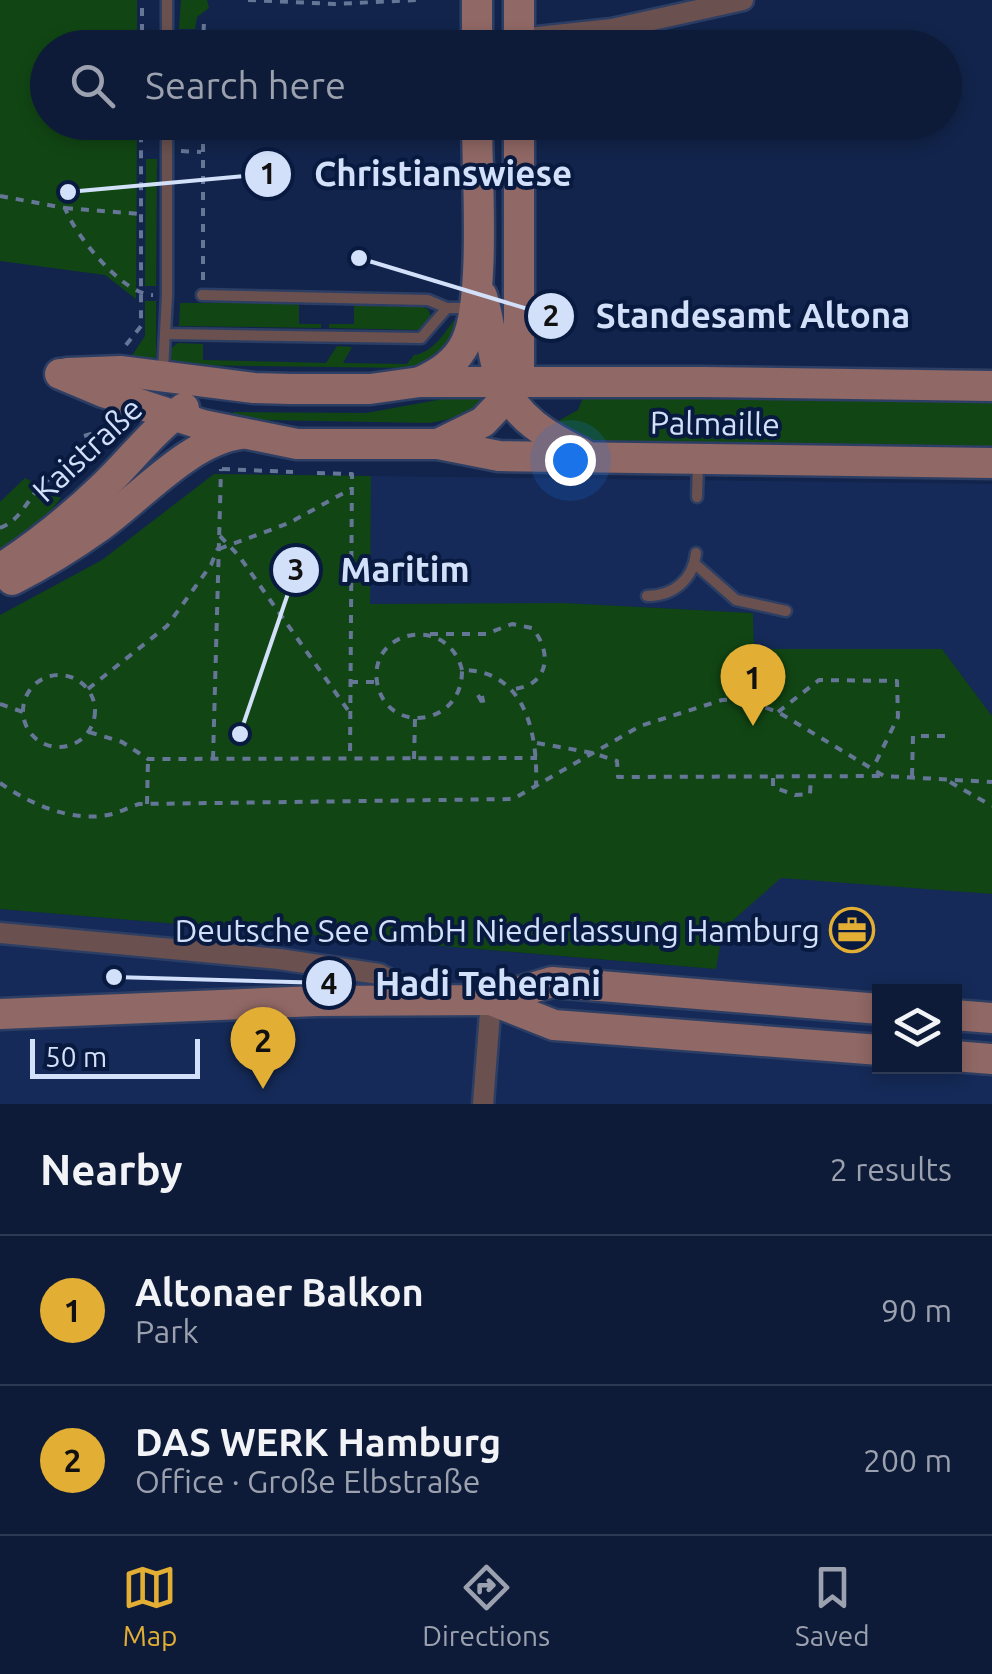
<!DOCTYPE html>
<html lang="en">
<head>
<meta charset="utf-8">
<style>
	body { margin:0; font-family:Ubuntu,sans-serif; background:#172440; color:#f1f3f6 }
	.controls { position:absolute; right:30px; bottom:30px; display:grid; overflow:hidden; border-radius:0px; box-shadow:0 5px 15px #0003 }
	.controls button { width:90px; height:90px; display:grid; place-items:center; padding:0; border:0; border-bottom:2px solid #2e3953; background:#0e1b38; color:#f1f3f6; font:50px sans-serif }
	.scale { position:absolute; left:30px; bottom:25px; width:170px; box-sizing:border-box; padding-left:10px; border:5px solid #d2e0fa; border-top:0; font-size:28px; line-height:35px; white-space:nowrap; color:#d2e0fa; -webkit-text-stroke:8px #091a40; paint-order:stroke }
	.you { position:absolute; left:570px; top:460px; width:35px; height:35px; margin:-25px; border:8px solid #fff; border-radius:50%; background:#1a73e8; box-shadow:0 0 0 15px #1a73e833 }
	.badge { display:grid; place-items:center; width:65px; height:65px; border-radius:50%; background:#e2ae34; color:#111; font-size:32px; font-weight:700 }
	.pin { position:absolute; translate:-50% -82px; filter:drop-shadow(0 2px 5px #0008) }
	.pin::after { content:''; position:absolute; top:52px; width:35px; height:30px; background:inherit; clip-path:polygon(0 0,100% 0,50% 100%) }
	.list { margin:0; padding:0; list-style:none }
	h2 { display:flex; justify-content:space-between; align-items:center; height:130px; margin:0; padding:0 40px; font-size:42px }
	h2 small { font-size:32px; font-weight:400; color:#9ba1ae }
	.list li { display:grid; grid-template-columns:65px 1fr auto; gap:30px; align-items:center; box-sizing:border-box; height:150px; padding:0 40px; border-top:2px solid #2e3953 }
	.list b { display:block; font-size:38px; white-space:nowrap }
	.list p { margin:0; font-size:32px; white-space:nowrap; color:#9ba1ae }
	.list em { font-size:32px; font-style:normal; color:#9ba1ae }
	.icon { flex:none; width:55px; height:55px; fill:none; stroke:currentColor; stroke-width:2; stroke-linecap:round; stroke-linejoin:round }
	.map { position:relative; flex:none; width:992px; height:1104px; overflow:hidden }
	.search { position:absolute; background:#0e1b38; box-shadow:0 5px 15px #0003; left:30px; right:30px; top:30px; height:110px; display:flex; align-items:center; gap:25px; box-sizing:border-box; padding:0 35px; border-radius:55px; color:#9ba1ae; font-size:38px }
	.sheet { height:430px; background:#0e1b38 }
	nav { display:flex; justify-content:space-around; align-items:center; box-sizing:border-box; height:140px; border-top:2px solid #2e3953; background:#0e1b38; font-size:28px; color:#9ba1ae }
	nav a { display:grid; justify-items:center; gap:5px }
	nav .on { color:#e2ae34 }
	.map>svg:first-child { display:block }
</style>
</head>
<body>
<div class="map">
<svg width="992" height="1104" viewBox="0 0 992 1104">
	<rect width="100%" height="100%" fill="#12244b"/>
	<!-- built -->
	<g fill="#152a58" fill-rule="evenodd">
		<polygon points="371,476 992,484 992,716 942,649 754,649 753,613 563,603 369,604"/>
		<path d="M781,877L992,894V1104H0V909L715,969L723,929ZM880,992H954V1066H880Z"/>
	</g>
	<!-- green -->
	<g fill="#114614">
		<polygon points="0,0 137,0 137,47 48,48 48,122 137,123 136,299 105,275 0,261"/>
		<polygon points="181,0 207,0 209,8 197,17 195,29 179,29"/>
		<polygon points="146,159 157,159 156,286 145,286"/>
		<polygon points="145,301 156,301 156,356 153,361 131,357 145,336"/>
		<polygon points="180,303 299,303 299,324 321,324 321,328 179,326"/>
		<polygon points="354,303 417,304 428,309 431,317 426,326 417,330 329,328 329,324 354,324"/>
		<path d="M454,320L458,324C446,347 432,361 407,368L171,365L169,350L178,343L203,344V360L326,363L337,346L352,347L343,363L407,364L414,355C432,353 444,334 454,320Z"/>
		<polygon points="584,395 992,397 992,452 604,446 575,439 549,426 578,410"/>
		<path d="M481,397L484,402C467,414 450,420 429,423L266,420L232,414L234,412L366,413L443,399Z"/>
		<polygon points="214,474 371,476 370,604 563,603 753,613 754,649 942,649 992,716 992,894 781,878 723,929 716,969 0,909 0,615 102,560"/>
		<polygon points="25,478 61,498 29,537 0,553 0,502"/>
	</g>
	<g fill="none" stroke-linecap="round" stroke-linejoin="round">
		<defs>
			<g id="lane">
				<polyline points="167,48 167,0"/>
				<polyline points="202,295 428,300 447,308"/>
				<polyline points="166,334 421,338 447,308 473,308"/>
				<polyline points="163,371 167,295 167,122"/>
				<polyline points="697,497 698,464"/>
				<polyline points="695,564 736,600 786,611"/>
				<path d="M647,596C673,596 693,580 696,553"/>
			</g>
			<g id="street">
				<polyline points="519,39 612,29 743,0"/>
				<polyline points="0,933 279,959 379,974 423,998"/>
				<polyline points="483,1104 491,1000"/>
			</g>
			<g id="secondary">
				<polyline points="519,0 519,48"/>
				<polyline points="477,48 477,0"/>
				<polyline points="519,122 519,384"/>
				<path d="M482,296C491,323 491,354 501,381C514,417 550,438 582,453"/>
				<polyline points="67,373 120,371 254,388 291,389 370,389 420,382 702,382 992,386"/>
				<polyline points="60,374 103,392 203,425 297,444 438,444 499,456 992,463"/>
				<path d="M420,382C439,373 457,362 466,342C486,300 477,174 477,122"/>
				<polyline points="438,444 483,422 519,384"/>
				<path d="M0,569C37,545 73,516 105,485C132,459 153,430 184,408"/>
				<path d="M12,580C43,564 71,547 99,527C141,497 189,441 241,434"/>
				<polyline points="491,1000 554,1025 880,1050"/>
				<polyline points="0,1014 317,1001 491,1000 552,982 880,1009"/>
				<polyline points="954,1015 992,1018"/>
				<polyline points="954,1056 992,1059"/>
			</g>
		</defs>
		<!-- lane casing -->
		<use href="#lane" stroke="#2d3e64" stroke-width="15"/>
		<!-- street casing -->
		<use href="#street" stroke="#2d3e64" stroke-width="25"/>
		<!-- secondary casing -->
		<use href="#secondary" stroke="#2d3e64" stroke-width="35"/>
		<!-- path -->
		<g stroke="#667697" stroke-width="4" stroke-dasharray="8 8" stroke-linecap="butt">
			<polyline points="248,0 335,4 416,0"/>
			<polyline points="142,48 142,0"/>
			<polyline points="203,48 204,20"/>
			<polyline points="181,151 201,152"/>
			<path d="M0,196L65,208C75,235 123,295 153,295"/>
			<polyline points="65,208 140,214"/>
			<polyline points="203,280 203,122"/>
			<polyline points="126,345 141,326 141,122"/>
			<polyline points="84,436 94,433 110,439 114,437"/>
			<polyline points="222,469 293,472"/>
			<polyline points="317,473 352,474 350,759"/>
			<path d="M0,528C26,518 30,488 53,477"/>
			<polyline points="220,536 239,556 350,713"/>
			<polyline points="219,549 289,523 351,489"/>
			<path d="M430,634H486L512,624L532,628C553,652 549,686 513,689"/>
			<path d="M462,670C448,614 369,629 377,682C386,736 463,727 462,670C525,670 538,733 536,785"/>
			<circle cx="59" cy="711" r="36"/>
			<polyline points="350,682 376,682"/>
			<polyline points="88,689 167,626 211,565 218,548"/>
			<polyline points="478,695 484,706 482,696"/>
			<polyline points="0,704 23,712"/>
			<polyline points="778,712 819,680 897,681 898,717 873,768"/>
			<polyline points="89,732 122,742 148,759 537,758"/>
			<polyline points="537,743 593,753 617,761 618,777 884,776"/>
			<polyline points="213,759 221,469"/>
			<polyline points="414,759 415,719"/>
			<polyline points="912,776 913,736 946,736"/>
			<polyline points="773,778 773,787 795,795 810,794 811,777"/>
			<polyline points="950,782 992,806"/>
			<path d="M0,783C30,804 71,822 108,815C119,813 129,807 139,804L513,799L640,726L722,700L741,699L778,712L884,776L992,782"/>
			<polyline points="147,804 148,759"/>
		</g>
		<!-- lane -->
		<use href="#lane" stroke="#6a514f" stroke-width="10"/>
		<!-- street -->
		<use href="#street" stroke="#6a514f" stroke-width="20"/>
		<!-- secondary -->
		<use href="#secondary" stroke="#906865" stroke-width="30"/>
	</g>
	<!-- icons -->
	<defs>
		<symbol id="office-ring" viewBox="-11 -11 22 22"><circle r="9.5" fill="#091a40" stroke="#e2ae34" stroke-width="1.5"/><path d="M-6-3h4V-5.5h4V-3h4V5H-6ZM-1-4.5V-3h2v-1.5ZM-6 0V1H6V0Z" fill="#e2ae34"/></symbol>
	</defs>
	<g fill-rule="evenodd">
		<use href="#office-ring" x="827" y="905" width="50" height="50"/>
	</g>
	<g text-anchor="middle" dominant-baseline="central" stroke-width="8" stroke-linejoin="round" paint-order="stroke">
		<!-- street labels -->
		<g font-size="32" fill="#d2e0fa" stroke="#091a40">
			<text transform="translate(715 423) rotate(1)">Palmaille</text>
			<text transform="translate(87 449) rotate(-43)">Kaistraße</text>
		</g>
		<!-- poi labels -->
		<g font-size="32" fill="#d2e0fa" stroke="#091a40" text-anchor="end">
			<text x="820" y="930">Deutsche See GmbH Niederlassung Hamburg</text>
		</g>
	</g>
	<!-- callouts -->
	<path fill="none" stroke="#d2e0fa" stroke-width="4" d="M68 192L268 174M359 258L551 316M240 734L296 570M114 977L329 983"/>
	<g fill="#d2e0fa" stroke="#091a40" stroke-width="4">
		<circle cx="68" cy="192" r="10"/>
		<circle cx="359" cy="258" r="10"/>
		<circle cx="240" cy="734" r="10"/>
		<circle cx="114" cy="977" r="10"/>
		<circle cx="268" cy="174" r="25"/>
		<circle cx="551" cy="316" r="25"/>
		<circle cx="296" cy="570" r="25"/>
		<circle cx="329" cy="983" r="25"/>
	</g>
	<g font-size="30" text-anchor="middle" font-weight="bold" fill="#111">
		<text x="268" y="184">1</text>
		<text x="551" y="326">2</text>
		<text x="296" y="580">3</text>
		<text x="329" y="994">4</text>
	</g>
	<g font-size="35" text-anchor="middle" font-weight="bold" fill="#d2e0fa" stroke="#091a40" stroke-width="8" stroke-linejoin="round" paint-order="stroke">
		<text x="443" y="186">Christianswiese</text>
		<text x="753" y="328">Standesamt Altona</text>
		<text x="405" y="582">Maritim</text>
		<text x="488" y="996">Hadi Teherani</text>
	</g>
</svg>
<div class="controls">
<button><svg class="icon" aria-label="layers" viewBox="0 0 24 24"><path d="M12 4l9 5-9 5-9-5zM3 14l9 5 9-5"/></svg></button>
</div>
<div class="scale">50 m</div>
<div class="you"></div>
<div class="pin badge" style="left:753px;top:726px">1</div>
<div class="pin badge" style="left:263px;top:1089px">2</div>
<div class="search"><svg class="icon" aria-label="search" viewBox="0 0 24 24"><circle cx="10" cy="10" r="6"/><path d="M15 15l6 6"/></svg>Search here</div>
</div>
<section class="sheet">
<h2>Nearby<small>2 results</small></h2>
<ul class="list">
<li><span class="badge">1</span><div><b>Altonaer Balkon</b><p>Park</p></div><em>90 m</em></li>
<li><span class="badge">2</span><div><b>DAS WERK Hamburg</b><p>Office · Große Elbstraße</p></div><em>200 m</em></li>
</ul>
</section>
<nav>
<a class="on"><svg class="icon" aria-label="map" viewBox="0 0 24 24"><path d="M3 6l6-2 6 2 6-2v14l-6 2-6-2-6 2zM9 4v14M15 6v14"/></svg>Map</a>
<a><svg class="icon" aria-label="directions" viewBox="0 0 24 24"><path d="M12 3l9 9-9 9-9-9zM9 14v-3h6M13 9l2 2-2 2"/></svg>Directions</a>
<a><svg class="icon" aria-label="saved" viewBox="0 0 24 24"><path d="M7 4h10v16l-5-4-5 4z"/></svg>Saved</a>
</nav>
</body>
</html>
